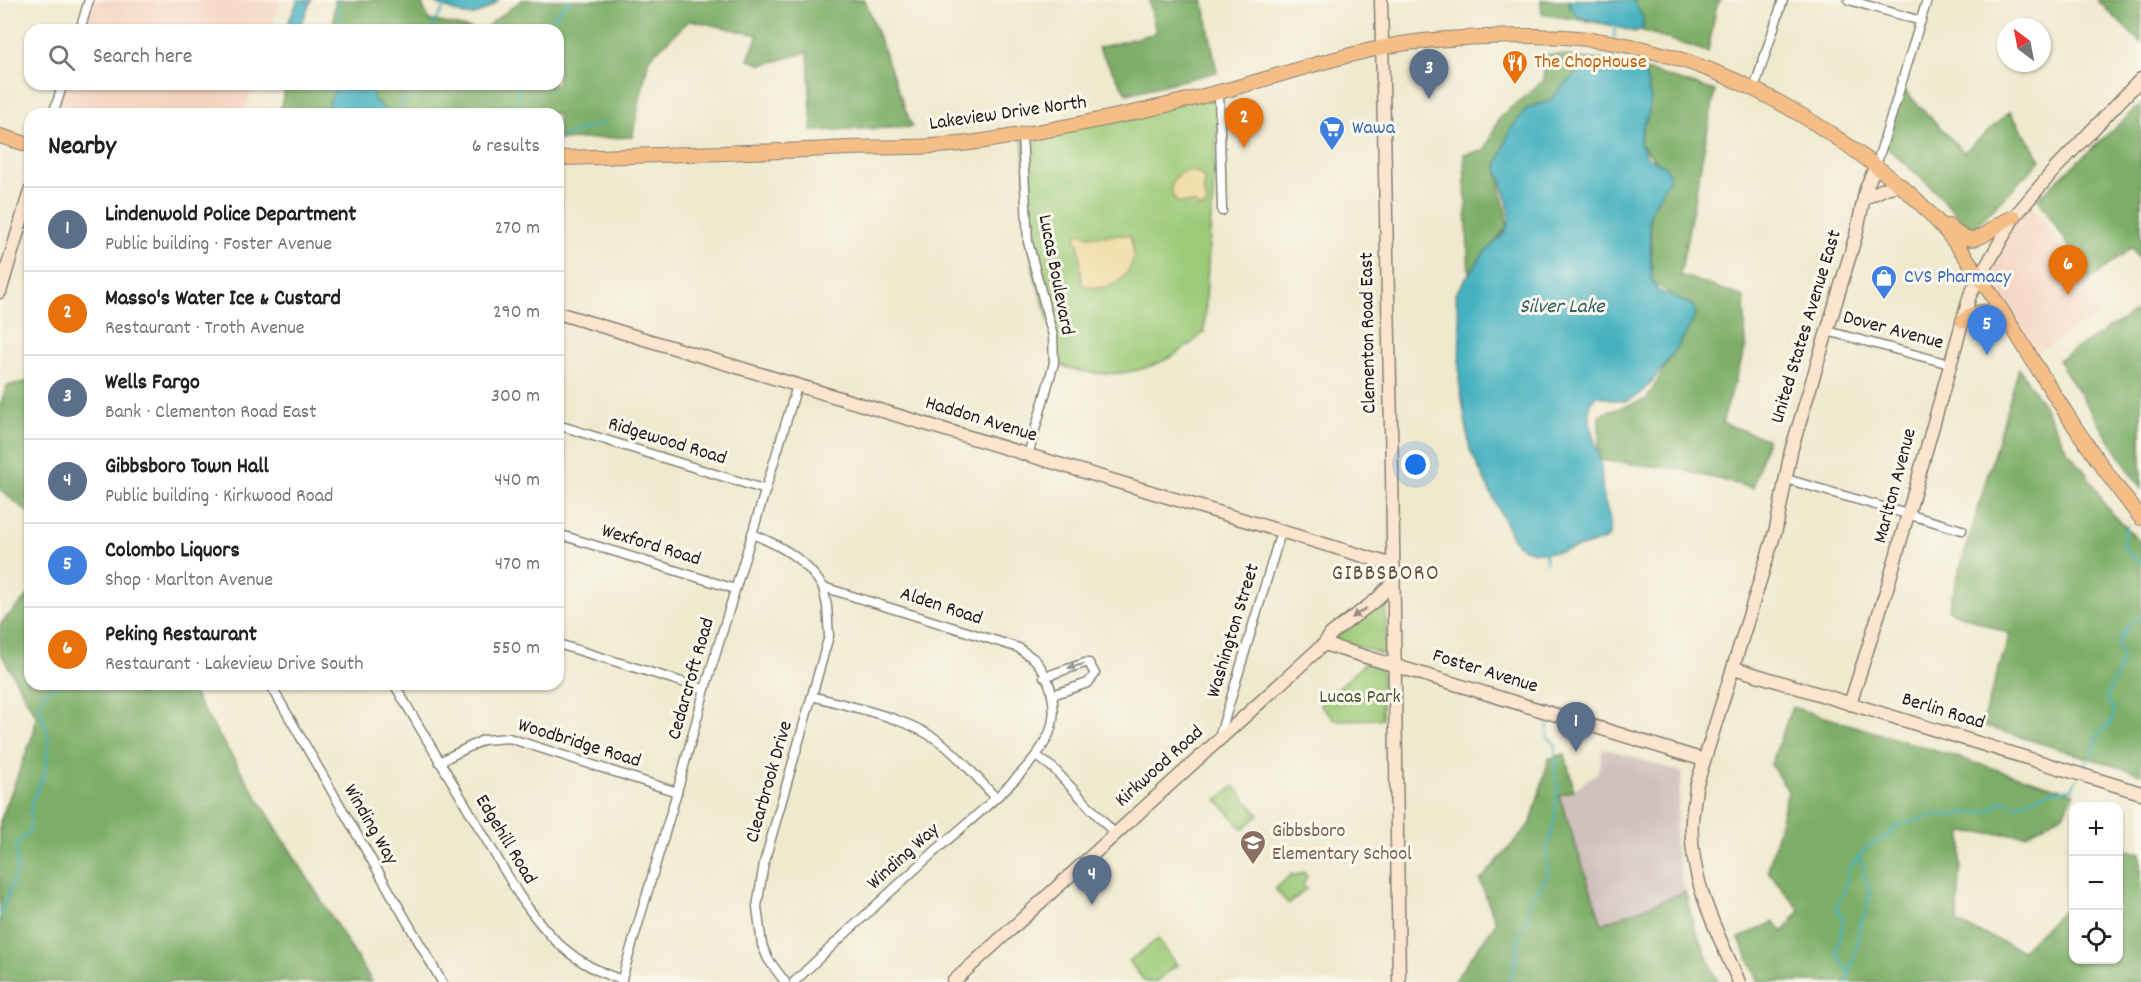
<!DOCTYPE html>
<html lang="en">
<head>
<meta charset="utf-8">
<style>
	body { margin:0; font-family:Dekko,sans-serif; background:#f6f6f6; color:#202124 }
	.controls { position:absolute; right:18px; bottom:18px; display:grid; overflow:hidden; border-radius:12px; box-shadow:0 2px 4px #0004 }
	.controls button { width:54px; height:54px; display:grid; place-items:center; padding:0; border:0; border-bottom:2px solid #e0e0e0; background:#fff; color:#202124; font:30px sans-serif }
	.compass { position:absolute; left:1997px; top:18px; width:54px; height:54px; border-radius:50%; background:#fff; box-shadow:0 2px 4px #0004; rotate:328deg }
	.you { position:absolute; left:1416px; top:465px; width:21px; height:21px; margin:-15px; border:4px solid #fff; border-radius:50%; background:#1a73e8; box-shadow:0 0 0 9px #1a73e833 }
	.badge { display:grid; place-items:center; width:39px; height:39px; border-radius:50%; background:#1f6fb2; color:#fff; font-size:20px; font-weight:700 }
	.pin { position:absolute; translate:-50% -50px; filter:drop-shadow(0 2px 3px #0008) }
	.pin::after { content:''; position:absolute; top:32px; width:21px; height:18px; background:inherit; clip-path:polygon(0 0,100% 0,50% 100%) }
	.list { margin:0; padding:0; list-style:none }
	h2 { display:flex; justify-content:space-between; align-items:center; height:78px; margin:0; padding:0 24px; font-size:26px }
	h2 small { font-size:20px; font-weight:400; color:#757577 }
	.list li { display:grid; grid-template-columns:39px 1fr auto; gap:18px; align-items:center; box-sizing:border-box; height:84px; padding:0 24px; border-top:2px solid #e0e0e0 }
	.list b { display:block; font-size:22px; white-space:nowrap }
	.list p { margin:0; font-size:20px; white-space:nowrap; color:#757577 }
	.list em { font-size:20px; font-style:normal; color:#757577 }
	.icon { flex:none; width:33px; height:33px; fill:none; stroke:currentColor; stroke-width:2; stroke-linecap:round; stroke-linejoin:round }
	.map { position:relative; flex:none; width:2141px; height:982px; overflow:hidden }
	.search { position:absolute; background:#fff; box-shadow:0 2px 4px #0004; left:24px; top:24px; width:540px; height:66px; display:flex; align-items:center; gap:15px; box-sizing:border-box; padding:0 21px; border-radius:18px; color:#757577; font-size:22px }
	.panel { position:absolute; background:#fff; box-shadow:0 2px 4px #0004; left:24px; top:108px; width:540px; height:582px; border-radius:18px }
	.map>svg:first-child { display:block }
</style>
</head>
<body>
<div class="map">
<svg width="2141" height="982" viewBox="0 0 2141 982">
	<rect width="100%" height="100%" fill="#fbf7ec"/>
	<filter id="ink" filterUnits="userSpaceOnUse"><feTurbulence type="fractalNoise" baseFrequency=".0167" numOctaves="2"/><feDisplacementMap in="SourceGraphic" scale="12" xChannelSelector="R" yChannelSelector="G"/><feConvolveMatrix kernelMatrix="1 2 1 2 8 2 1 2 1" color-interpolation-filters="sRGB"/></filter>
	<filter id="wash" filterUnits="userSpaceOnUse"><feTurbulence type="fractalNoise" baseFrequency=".008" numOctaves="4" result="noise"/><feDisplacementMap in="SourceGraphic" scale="24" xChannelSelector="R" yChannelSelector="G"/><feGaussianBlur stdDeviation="1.35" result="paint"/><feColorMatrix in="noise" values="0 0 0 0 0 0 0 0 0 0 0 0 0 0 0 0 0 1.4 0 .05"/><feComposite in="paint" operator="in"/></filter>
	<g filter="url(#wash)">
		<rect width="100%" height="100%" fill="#efe9ce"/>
		<!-- built -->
		<g fill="#f4d3c0">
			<polygon points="89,0 280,0 271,30 80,30"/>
			<polygon points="63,84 254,84 244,114 53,114"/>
			<polygon points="2028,201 2050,232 2099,314 2030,357 1980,278"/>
		</g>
		<!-- industrial -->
		<polygon fill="#d0c0bc" points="1603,748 1682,772 1674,843 1685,892 1602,925 1559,795 1574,790 1598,772"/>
		<!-- green -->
		<g fill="#9cca78" stroke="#5c734a" stroke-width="1.5">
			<path d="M1219,92L1212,215H1211L1204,332C1163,372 1108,385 1054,363L1053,336L1033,269L1022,135Z"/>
			<polygon points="1382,600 1386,603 1386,648 1385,653 1382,654 1333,639"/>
			<polygon points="1365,663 1377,666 1382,671 1382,719 1335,720 1320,705"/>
			<polygon points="1234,786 1259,815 1243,829 1217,800"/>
			<polygon points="1304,872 1307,876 1303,885 1306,889 1289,904 1275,889 1292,874 1294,876"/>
			<polygon points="1158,939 1177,965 1155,982 1145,982 1129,961"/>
		</g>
		<!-- forest -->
		<g fill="#7dae68" stroke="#4c6542" stroke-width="1.5">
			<polygon points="335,0 420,0 429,20 478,30 333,30"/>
			<polygon points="522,0 865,0 912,127 812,131 808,52 762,65 748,59 758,35 690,20 649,58 632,137 558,140 558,114 279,114 286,84 558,84 558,30 482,30"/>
			<polygon points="1149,0 1203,0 1217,72 1127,94 1098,48 1156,33"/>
			<polygon points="1541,0 1720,0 1716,8 1708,52 1637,29 1542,14"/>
			<polygon points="2097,0 2141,0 2141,43"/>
			<polygon points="1543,55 1561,55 1603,61 1510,130 1497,167 1508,225 1469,277 1464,154 1484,151 1500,117 1544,80"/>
			<polygon points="1607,62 1629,65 1715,91 1680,275 1744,297 1746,346 1722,423 1767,439 1753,488 1678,469 1599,460 1599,415 1647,399 1696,312 1652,281 1650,212 1669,177 1640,143 1649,85"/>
			<polygon points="1901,87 1964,152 2010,112 2041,160 1971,231 1932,188 1884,145"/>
			<polygon points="2141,104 2141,261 2132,247 2090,280 2038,198"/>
			<polygon points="2141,308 2141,489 2058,360"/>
			<polygon points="2019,368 2045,408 2067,450 2084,470 2107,508 2141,543 2141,774 1981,725 2010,634 1948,610"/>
			<polygon points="30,381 30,514 0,490 0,405 7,386"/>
			<polygon points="30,594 30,684 116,684 124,688 187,684 372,982 0,982 0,822 34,732 36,716 0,652 0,624"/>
			<polygon points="1792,707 2074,793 2065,813 2026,835 1963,832 1957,923 2022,950 2073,901 2074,960 2118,960 2119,849 2141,853 2141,982 1759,982 1739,938 1774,922 1783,932 1800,910 1768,871 1788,791 1771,765"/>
			<polygon points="1565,754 1574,790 1559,795 1602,924 1685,892 1693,924 1718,982 1453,982 1496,923 1480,881 1531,823 1549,758"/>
		</g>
		<!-- sand -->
		<g fill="#eeda9e" stroke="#857b5d" stroke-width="1.5">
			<path d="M1187,171L1197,172L1204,179V195L1208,202L1204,208H1199L1194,203H1178C1166,191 1171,175 1187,171Z"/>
			<path d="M1081,233L1088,236L1129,235C1145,266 1115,298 1082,285L1079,245L1075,240L1077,234Z"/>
		</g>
		<!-- water -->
		<g fill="#44b1c0" stroke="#30666e" stroke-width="1.5">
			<polygon points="298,0 311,0 299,30 285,30"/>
			<path d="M433,0H499C469,25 467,15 435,3Z"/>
			<polygon points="1569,0 1633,0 1643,18 1643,28 1635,32 1579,17 1570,8"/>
			<path d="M1604,60L1633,67L1646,77L1651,99L1648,115L1641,132L1640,143L1648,158L1665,165L1670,177L1650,212L1649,222L1652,281L1659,291L1693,305L1696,314C1687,334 1647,399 1625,401C1616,402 1606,397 1597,395L1591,401C1586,428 1597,440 1601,465C1602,476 1601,487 1604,498C1607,513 1615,524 1607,539C1584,547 1532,564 1514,541L1470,450L1459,380L1460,323L1455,294L1483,254L1503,235L1508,225L1510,217L1506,196L1497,167L1510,130L1527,108L1549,101L1581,68L1594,61Z"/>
			<polygon points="340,84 370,84 374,100 390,114 324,114 336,87"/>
		</g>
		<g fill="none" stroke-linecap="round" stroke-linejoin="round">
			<!-- stream -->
			<g stroke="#44b1c0" stroke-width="2">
				<polyline points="338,0 341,30"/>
				<polyline points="430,30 449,0"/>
				<polyline points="540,30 570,0"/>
				<polyline points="1614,39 1615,24"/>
				<polyline points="1612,63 1614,47"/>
				<polyline points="399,114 409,84"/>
				<polyline points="516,114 519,84"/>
				<polyline points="558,138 606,122"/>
				<path d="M2127,526C2119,545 2123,553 2141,562"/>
				<polyline points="1545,551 1546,562"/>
				<polyline points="2081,770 2095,751 2097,736 2112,721 2114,711 2107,698 2121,664 2122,658 2118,643 2129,624 2141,617"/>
				<path d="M0,917L17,870L16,845L30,831L31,804L45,773L49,742L47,728L38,706C40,695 48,688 58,684"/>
				<polyline points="1849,972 1839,958 1837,950 1844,918 1837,910 1837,905 1844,892 1849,868 1869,845 1886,837 1899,824 1911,822 1939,814 1952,816 1962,813 1977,813 1992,810 2001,801 2006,801 2014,806 2049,791 2072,789 2077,778"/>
				<polyline points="1509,982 1517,957 1519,932 1527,920 1530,899 1544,882 1548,873 1547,852 1555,818 1558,788 1555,775 1556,745 1548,737 1547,720"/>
				<polyline points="1847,982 1858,941 1859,927 1867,909 1870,890 1864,877 1863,865 1859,858"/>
			</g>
		</g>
	</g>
	<g filter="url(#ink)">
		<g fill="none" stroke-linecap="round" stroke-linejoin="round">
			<defs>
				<g id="street">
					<polyline points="1849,0 1921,21"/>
					<polyline points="80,30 89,0"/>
					<polyline points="1754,89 1783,0"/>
					<polyline points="1219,92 1222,211"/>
					<polyline points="53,114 63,84"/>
					<polyline points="1022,135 1028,242 1053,336 1054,363 1028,455"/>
					<polyline points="1876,166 1927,0"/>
					<polyline points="1827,331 1950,364"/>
					<polyline points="558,425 766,490"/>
					<polyline points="1786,479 1962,530"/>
					<polyline points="558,534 735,589"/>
					<path d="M752,534C782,546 805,559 823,587L1019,648C1024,653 1033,657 1037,662C1052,680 1058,710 1050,731C1038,768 965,824 934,852C887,895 840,938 794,982"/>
					<polyline points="558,644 705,689"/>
					<polyline points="1044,677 1085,663 1089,663 1095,674 1088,683 1052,695"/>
					<polyline points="270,684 442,982"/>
					<path d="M394,684L519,895C548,937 572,964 622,980"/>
					<path d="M812,696C854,708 908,717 943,744C962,759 978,779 995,797"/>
					<polyline points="1219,738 1281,532"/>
					<polyline points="1037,756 1054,769 1115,834"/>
					<polyline points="439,762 483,740 509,738 677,792"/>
					<polyline points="621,982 677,792 705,689 797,386"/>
					<polyline points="785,982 768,959 762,945 757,907 764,863 829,636 827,606 823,587"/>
				</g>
				<g id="secondary">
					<polyline points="1381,0 1392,468 1399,982"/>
					<polyline points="1865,198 1886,188 1900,185"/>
					<polyline points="0,292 30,191"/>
					<polyline points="558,313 1393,565"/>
					<polyline points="1324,644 1704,760"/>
					<polyline points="1734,668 2141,793"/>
					<polyline points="1850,704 1888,585 1970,295 2014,217 2054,170 2141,79"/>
					<polyline points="953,982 1324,644 1331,634 1376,600 1393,582"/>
					<path d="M1739,982C1716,930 1688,877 1692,820C1693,809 1695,798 1696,787L1776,529L1791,451L1856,235L1866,188L1876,166"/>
				</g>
				<g id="primary">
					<polyline points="0,136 30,145"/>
					<path d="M558,158C655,155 751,153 848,148C893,147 939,148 984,141C1064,128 1144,112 1223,91C1275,77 1327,59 1380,48C1415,40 1453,38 1488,37C1522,36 1555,35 1588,39C1705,53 1806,109 1896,182C1948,223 1984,282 2019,338C2057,400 2095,461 2141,518"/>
					<path d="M1948,226C1980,257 1988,223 2014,217"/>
					<path d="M1963,321C1975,310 1993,308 2007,319"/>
				</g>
			</defs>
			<!-- street casing -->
			<use href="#street" stroke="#868275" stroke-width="11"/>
			<!-- secondary casing -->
			<use href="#secondary" stroke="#868275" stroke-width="15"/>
			<!-- primary casing -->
			<use href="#primary" stroke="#868275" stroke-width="16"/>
			<!-- street -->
			<use href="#street" stroke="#fff" stroke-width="8"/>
			<!-- secondary -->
			<use href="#secondary" stroke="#fbe5cf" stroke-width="12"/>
			<!-- primary -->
			<use href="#primary" stroke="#f6be87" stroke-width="14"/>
		</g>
		<!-- one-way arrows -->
		<defs><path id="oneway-solid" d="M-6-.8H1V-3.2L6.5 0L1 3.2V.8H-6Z" transform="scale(1.5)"/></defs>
		<use fill="#978b7e" href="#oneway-solid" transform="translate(1359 613) rotate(146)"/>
		<use fill="#999" href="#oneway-solid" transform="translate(1076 666) rotate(166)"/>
	</g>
	<!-- icons -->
	<defs>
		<symbol id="restaurant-pin" viewBox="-11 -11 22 30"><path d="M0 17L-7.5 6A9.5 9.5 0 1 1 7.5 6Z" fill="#e8710a" stroke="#fbf7ec"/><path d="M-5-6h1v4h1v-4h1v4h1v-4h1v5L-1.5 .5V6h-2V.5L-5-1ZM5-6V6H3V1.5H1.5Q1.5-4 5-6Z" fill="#fff"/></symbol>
		<symbol id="supermarket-pin" viewBox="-11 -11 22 30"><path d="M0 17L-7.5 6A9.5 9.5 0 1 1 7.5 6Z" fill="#3f7fe0" stroke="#fbf7ec"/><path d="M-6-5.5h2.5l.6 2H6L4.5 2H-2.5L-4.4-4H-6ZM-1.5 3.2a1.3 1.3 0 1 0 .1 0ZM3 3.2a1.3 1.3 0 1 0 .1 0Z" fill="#fff"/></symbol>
		<symbol id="shop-pin" viewBox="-11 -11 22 30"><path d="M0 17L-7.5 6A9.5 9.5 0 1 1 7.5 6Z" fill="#3f7fe0" stroke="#fbf7ec"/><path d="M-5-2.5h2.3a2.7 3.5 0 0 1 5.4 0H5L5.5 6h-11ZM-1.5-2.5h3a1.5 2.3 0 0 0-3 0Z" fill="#fff"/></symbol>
		<symbol id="school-pin" viewBox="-11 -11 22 30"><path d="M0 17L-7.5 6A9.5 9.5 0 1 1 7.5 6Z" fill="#8d6e63" stroke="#fbf7ec"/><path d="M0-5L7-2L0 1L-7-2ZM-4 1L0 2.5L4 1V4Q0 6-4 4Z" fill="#fff"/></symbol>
	</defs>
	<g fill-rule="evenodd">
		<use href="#restaurant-pin" x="1500" y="48" width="30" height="40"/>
		<use href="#supermarket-pin" x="1317" y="114" width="30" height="40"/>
		<use href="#shop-pin" x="1869" y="263" width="30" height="40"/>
		<use href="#school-pin" x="1238" y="828" width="30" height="40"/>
	</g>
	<g text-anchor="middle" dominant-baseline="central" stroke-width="6" stroke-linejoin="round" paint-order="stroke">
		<!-- food labels -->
		<g font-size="20" fill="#c56008" stroke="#fbf7ec" text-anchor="start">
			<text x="1534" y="63">The ChopHouse</text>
		</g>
		<!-- street labels -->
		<g font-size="20" fill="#1c1c1c" stroke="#fbf7ec">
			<text transform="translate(1008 114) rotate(-8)">Lakeview Drive North</text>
			<text transform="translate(1055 275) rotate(79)">Lucas Boulevard</text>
			<text transform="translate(1807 327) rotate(-73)">United States Avenue East</text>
			<text transform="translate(1893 331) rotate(15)">Dover Avenue</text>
			<text transform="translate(1369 333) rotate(-91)">Clementon Road East</text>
			<text transform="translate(981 420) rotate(17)">Haddon Avenue</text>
			<text transform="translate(667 442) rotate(17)">Ridgewood Road</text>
			<text transform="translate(1896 486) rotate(-75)">Marlton Avenue</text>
			<text transform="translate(651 546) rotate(17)">Wexford Road</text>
			<text transform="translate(941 607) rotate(18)">Alden Road</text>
			<text transform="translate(1234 631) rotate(-73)">Washington Street</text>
			<text transform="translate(1485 672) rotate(17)">Foster Avenue</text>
			<text transform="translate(692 679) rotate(-74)">Cedarcroft Road</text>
			<text transform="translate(1943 712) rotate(17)">Berlin Road</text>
			<text transform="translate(579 744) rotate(17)">Woodbridge Road</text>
			<text transform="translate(1160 767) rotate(-42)">Kirkwood Road</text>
			<text transform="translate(770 782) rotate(-74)">Clearbrook Drive</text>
			<text transform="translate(370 825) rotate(60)">Winding Way</text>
			<text transform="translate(505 840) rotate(59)">Edgehill Road</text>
			<text transform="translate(904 857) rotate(-42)">Winding Way</text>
		</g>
		<!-- shop labels -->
		<g font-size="20" fill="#366cbe" stroke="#fbf7ec" text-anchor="start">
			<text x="1352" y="129">Wawa</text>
			<text x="1904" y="278">CVS Pharmacy</text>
		</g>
		<!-- park labels -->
		<g font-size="20" fill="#49593c" stroke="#fbf7ec">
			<text x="1360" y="698">Lucas Park</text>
		</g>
		<!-- education labels -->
		<g font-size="20" fill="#785e54" stroke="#fbf7ec" text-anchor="start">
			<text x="1272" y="832">Gibbsboro<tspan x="1272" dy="23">Elementary School</tspan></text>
		</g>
		<!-- water labels -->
		<g font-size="21" font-style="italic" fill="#2e5f66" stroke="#fbf7ec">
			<text x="1562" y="308">Silver Lake</text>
		</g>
		<!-- quarter labels -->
		<g font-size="22" letter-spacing="1.5" fill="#644e40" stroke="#fbf7ec">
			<text x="1386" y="574">GIBBSBORO</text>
		</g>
	</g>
</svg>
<div class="controls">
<button>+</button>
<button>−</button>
<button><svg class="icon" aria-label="locate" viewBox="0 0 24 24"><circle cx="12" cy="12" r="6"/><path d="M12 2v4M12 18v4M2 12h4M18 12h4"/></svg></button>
</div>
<svg class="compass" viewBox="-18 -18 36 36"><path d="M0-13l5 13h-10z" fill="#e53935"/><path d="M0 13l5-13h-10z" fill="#757577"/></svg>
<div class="you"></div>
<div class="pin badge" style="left:1576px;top:752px;background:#5c6f8a">1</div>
<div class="pin badge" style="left:1244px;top:148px;background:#e8710a">2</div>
<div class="pin badge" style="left:1429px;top:99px;background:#5c6f8a">3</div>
<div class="pin badge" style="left:1092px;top:905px;background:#5c6f8a">4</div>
<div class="pin badge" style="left:1987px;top:355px;background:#3f7fe0">5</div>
<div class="pin badge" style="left:2068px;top:295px;background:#e8710a">6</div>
<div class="search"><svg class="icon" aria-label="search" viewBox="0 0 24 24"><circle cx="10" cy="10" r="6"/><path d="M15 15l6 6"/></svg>Search here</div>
<section class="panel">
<h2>Nearby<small>6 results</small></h2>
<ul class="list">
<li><span class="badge" style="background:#5c6f8a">1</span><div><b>Lindenwold Police Department</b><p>Public building · Foster Avenue</p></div><em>270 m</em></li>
<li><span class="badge" style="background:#e8710a">2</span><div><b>Masso's Water Ice &amp; Custard</b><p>Restaurant · Troth Avenue</p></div><em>290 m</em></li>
<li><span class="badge" style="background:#5c6f8a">3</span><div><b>Wells Fargo</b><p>Bank · Clementon Road East</p></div><em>300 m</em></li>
<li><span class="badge" style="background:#5c6f8a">4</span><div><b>Gibbsboro Town Hall</b><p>Public building · Kirkwood Road</p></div><em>440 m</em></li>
<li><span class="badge" style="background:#3f7fe0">5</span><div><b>Colombo Liquors</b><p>Shop · Marlton Avenue</p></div><em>470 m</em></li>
<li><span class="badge" style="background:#e8710a">6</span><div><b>Peking Restaurant</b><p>Restaurant · Lakeview Drive South</p></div><em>550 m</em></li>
</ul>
</section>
</div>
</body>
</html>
